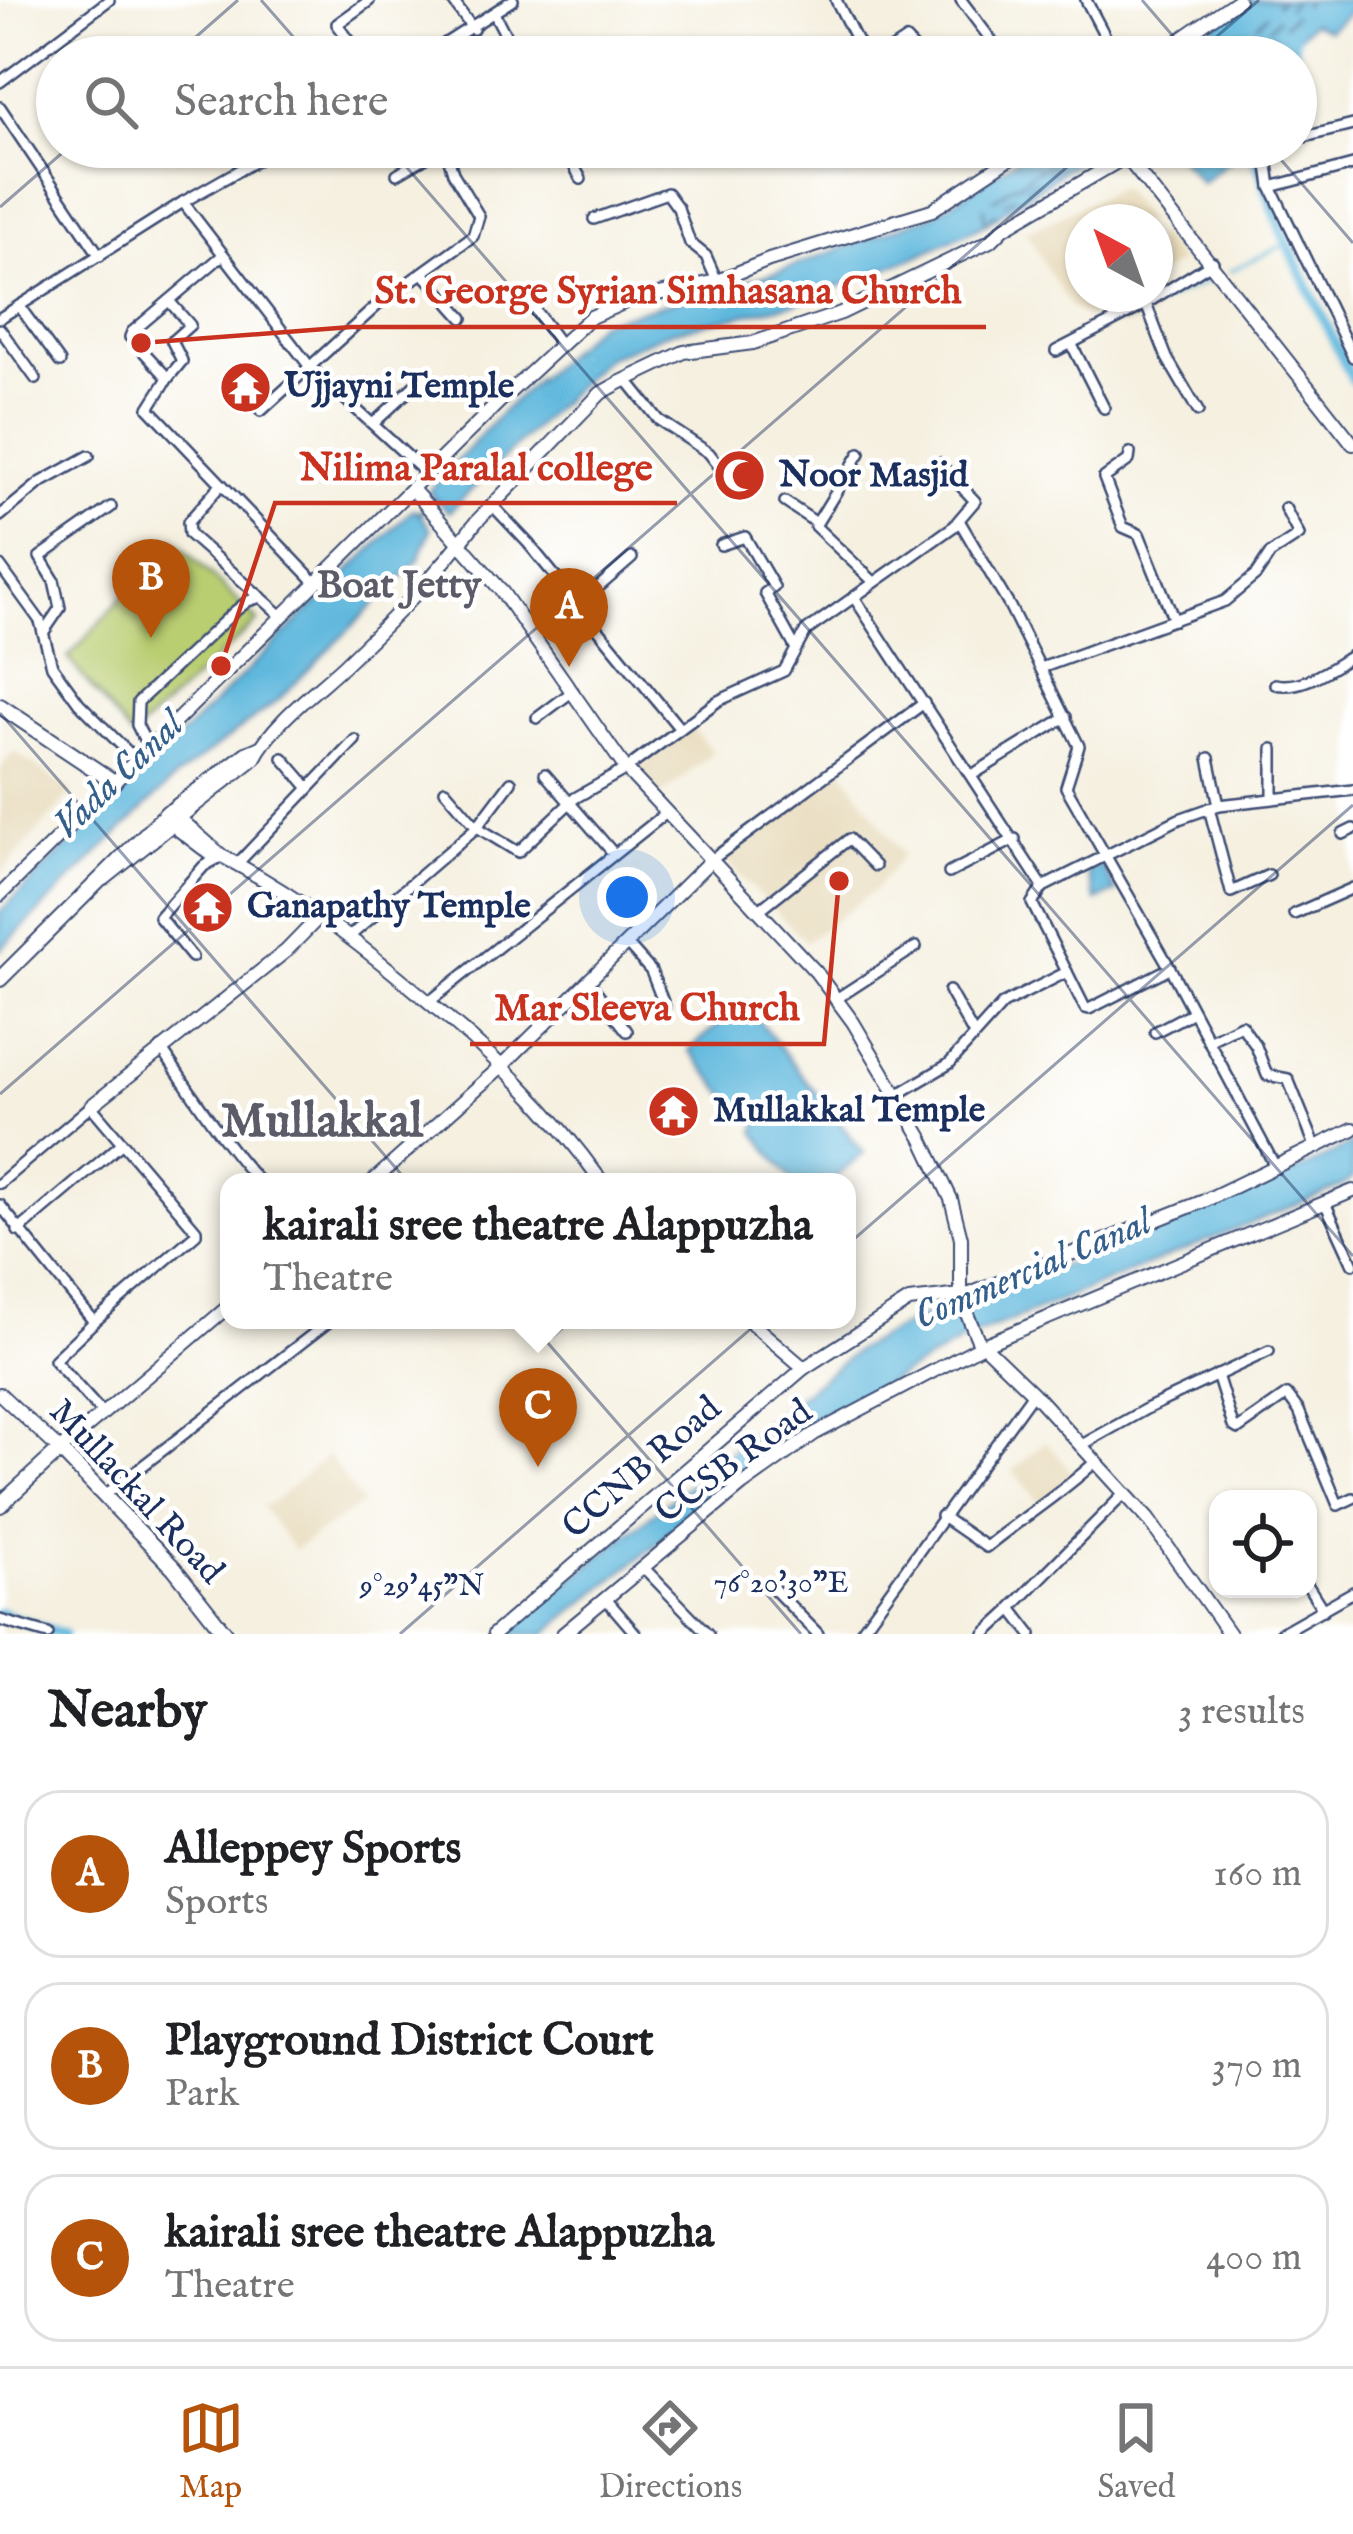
<!DOCTYPE html>
<html lang="en">
<head>
<meta charset="utf-8">
<style>
	body { margin:0; font-family:"IM FELL English",serif; background:#f2f2f2; color:#202124 }
	.controls { position:absolute; right:36px; bottom:36px; display:grid; overflow:hidden; border-radius:24px; box-shadow:0 3px 9px #0004 }
	.controls button { width:108px; height:108px; display:grid; place-items:center; padding:0; border:0; border-bottom:3px solid #e0e0e0; background:#fff; color:#202124; font:60px sans-serif }
	.compass { position:absolute; left:1065px; top:204px; width:108px; height:108px; border-radius:50%; background:#fff; box-shadow:0 3px 9px #0004; rotate:319deg }
	.you { position:absolute; left:627px; top:897px; width:42px; height:42px; margin:-30px; border:9px solid #fff; border-radius:50%; background:#1a73e8; box-shadow:0 0 0 18px #1a73e833 }
	.badge { display:grid; place-items:center; width:78px; height:78px; border-radius:50%; background:#b45309; color:#fff; font-size:39px; font-weight:700 }
	.pin { position:absolute; translate:-50% -99px; filter:drop-shadow(0 3px 6px #0008) }
	.pin::after { content:''; position:absolute; top:63px; width:42px; height:36px; background:inherit; clip-path:polygon(0 0,100% 0,50% 100%) }
	.popup { position:absolute; left:220px; top:1173px; width:636px; height:156px; box-sizing:border-box; display:grid; place-content:center; border-radius:24px; background:#fff; filter:drop-shadow(0 3px 9px #0005); font-size:39px; white-space:nowrap; color:#757577 }
	.popup b { font-size:45px; color:#202124 }
	.popup::after { content:''; position:absolute; left:50%; top:100%; margin-left:-24px; border:24px solid transparent; border-top-color:#fff }
	.list { margin:0; padding:0; list-style:none }
	h2 { display:flex; justify-content:space-between; align-items:center; height:156px; margin:0; padding:0 48px; font-size:51px }
	h2 small { font-size:39px; font-weight:400; color:#757577 }
	.list li { display:grid; grid-template-columns:78px 1fr auto; gap:36px; align-items:center; box-sizing:border-box; height:168px; margin:0 24px 24px; padding:0 24px; border:3px solid #e0e0e0; border-radius:36px }
	.list b { display:block; font-size:45px; white-space:nowrap }
	.list p { margin:0; font-size:39px; white-space:nowrap; color:#757577 }
	.list em { font-size:39px; font-style:normal; color:#757577 }
	.icon { flex:none; width:66px; height:66px; fill:none; stroke:currentColor; stroke-width:2; stroke-linecap:round; stroke-linejoin:round }
	.map { position:relative; flex:none; width:1353px; height:1634px; overflow:hidden }
	.search { position:absolute; background:#fff; box-shadow:0 3px 9px #0004; left:36px; right:36px; top:36px; height:132px; display:flex; align-items:center; gap:30px; box-sizing:border-box; padding:0 42px; border-radius:66px; color:#757577; font-size:45px }
	.sheet { height:732px; background:#fff }
	nav { display:flex; justify-content:space-around; align-items:center; box-sizing:border-box; height:168px; border-top:3px solid #e0e0e0; background:#fff; font-size:33px; color:#757577 }
	nav a { display:grid; justify-items:center; gap:6px }
	nav .on { color:#b45309 }
	.map>svg:first-child { display:block }
</style>
</head>
<body>
<div class="map">
<svg width="1353" height="1634" viewBox="0 0 1353 1634">
	<rect width="100%" height="100%" fill="#fff"/>
	<filter id="ink" filterUnits="userSpaceOnUse"><feTurbulence type="fractalNoise" baseFrequency=".00833" numOctaves="2"/><feDisplacementMap in="SourceGraphic" scale="24" xChannelSelector="R" yChannelSelector="G"/><feConvolveMatrix kernelMatrix="1 2 1 2 8 2 1 2 1" color-interpolation-filters="sRGB"/></filter>
	<filter id="wash" filterUnits="userSpaceOnUse"><feTurbulence type="fractalNoise" baseFrequency=".004" numOctaves="4" result="noise"/><feDisplacementMap in="SourceGraphic" scale="48" xChannelSelector="R" yChannelSelector="G"/><feGaussianBlur stdDeviation="2.7" result="paint"/><feColorMatrix in="noise" values="0 0 0 0 0 0 0 0 0 0 0 0 0 0 0 0 0 1.4 0 .05"/><feComposite in="paint" operator="in"/></filter>
	<g filter="url(#wash)">
		<rect width="100%" height="100%" fill="#f5f0e0"/>
		<!-- built -->
		<g fill="#e7daba">
			<polygon points="1120,187 1148,222 1083,222 1083,294 1125,294 1087,317 1070,308 1026,232"/>
			<polygon points="1155,231 1179,262 1155,277"/>
			<polygon points="690,726 713,752 661,796 638,769"/>
			<polygon points="14,751 72,792 0,875 0,769"/>
			<polygon points="841,767 903,855 874,891 806,942 721,857"/>
			<polygon points="1046,1441 1075,1475 1041,1504 1012,1471"/>
			<polygon points="328,1455 362,1504 294,1550 261,1506 273,1502"/>
		</g>
		<!-- green -->
		<polygon fill="#b9cd71" stroke="#6a7e68" stroke-width="3" points="174,539 258,621 131,737 68,658"/>
		<!-- water -->
		<g fill="#5fb8dd" stroke="#3d749e" stroke-width="3">
			<polygon points="1251,0 1353,0 1353,10 1328,30 1312,23 1276,57 1170,57"/>
			<polygon points="1035,147 1098,147 985,224 915,257 796,303 671,331 605,358 449,512 436,499 420,514 431,529 418,561 277,701 176,777 0,950 0,912 413,509 418,513 434,498 429,491 502,412 599,322 778,272 935,214"/>
			<polygon points="1170,147 1246,147 1201,183"/>
			<polygon points="1102,866 1116,892 1096,901 1087,872"/>
			<polygon points="744,1002 864,1153 830,1182 793,1182 755,1132 759,1122 756,1113 739,1110 689,1050"/>
			<polygon points="1353,1143 1353,1178 1340,1187 966,1339 891,1381 779,1445 545,1634 503,1634 858,1349 925,1315 951,1310 1309,1166"/>
		</g>
		<g fill="none" stroke-linecap="round" stroke-linejoin="round">
			<!-- stream -->
			<g stroke="#5fb8dd" stroke-width="3">
				<polyline points="1230,271 1288,243"/>
				<polyline points="1156,305 1214,278"/>
			</g>
			<!-- canal -->
			<g stroke="#5fb8dd" stroke-width="10">
				<polyline points="1293,57 1295,30"/>
				<polyline points="1260,147 1256,158 1281,230 1353,381"/>
				<polyline points="0,1613 63,1634"/>
			</g>
			<!-- ferry -->
			<g stroke="#335f8a" stroke-width="3" stroke-dasharray="15 12" stroke-linecap="butt">
				<polyline points="1214,57 1246,37 1281,0"/>
				<polyline points="1223,57 1269,28 1294,0"/>
				<polyline points="1240,57 1271,38 1308,0"/>
				<polyline points="1004,191 1073,147"/>
				<polyline points="985,222 984,206 1077,147"/>
				<polyline points="985,224 1003,204 1088,147"/>
			</g>
		</g>
	</g>
	<g filter="url(#ink)">
		<g fill="none" stroke-linecap="round" stroke-linejoin="round">
			<defs>
				<g id="minor">
					<polyline points="452,0 473,29"/>
					<polyline points="836,0 865,57"/>
					<polyline points="961,0 1004,57"/>
					<polyline points="1086,0 1116,57"/>
					<polyline points="494,13 517,57"/>
					<polyline points="362,57 337,24 369,1"/>
					<polyline points="424,57 513,0"/>
					<polyline points="880,57 906,40 922,57"/>
					<polyline points="0,82 109,0"/>
					<polyline points="0,107 100,256"/>
					<polyline points="1296,139 1353,125"/>
					<polyline points="564,147 581,179"/>
					<polyline points="1272,147 1267,158 1271,187 1353,357"/>
					<polyline points="449,160 479,147"/>
					<polyline points="397,174 443,147"/>
					<polyline points="1271,187 1353,165"/>
					<polyline points="183,202 310,367 427,474"/>
					<polyline points="594,219 667,193 678,208 690,243 706,256 717,281"/>
					<polyline points="223,255 132,332 130,337 168,378 149,408 316,583"/>
					<polyline points="423,273 463,318"/>
					<polyline points="528,301 560,344"/>
					<polyline points="1146,304 1167,358 1198,411"/>
					<polyline points="19,306 60,362"/>
					<polyline points="0,318 183,202 280,147"/>
					<polyline points="0,329 36,379"/>
					<polyline points="1072,345 1104,408"/>
					<polyline points="1056,351 1137,309 1213,262"/>
					<polyline points="168,378 182,361 172,341 190,325 169,301"/>
					<polyline points="626,379 659,420 709,453 722,470"/>
					<polyline points="261,411 380,303 473,236 479,216 453,173 445,147"/>
					<polyline points="375,422 416,384"/>
					<polyline points="860,453 815,526 874,582"/>
					<polyline points="1130,453 1129,460 1104,478 1123,527 1139,534 1174,620"/>
					<polyline points="939,463 975,501 957,522"/>
					<polyline points="220,486 188,522 189,534 282,616"/>
					<polyline points="785,502 815,522"/>
					<polyline points="493,506 528,543 680,729"/>
					<polyline points="0,516 40,483 89,456"/>
					<polyline points="721,545 745,537 774,587 765,593 795,647"/>
					<polyline points="0,566 40,621 52,666 79,703 135,759"/>
					<polyline points="854,597 1043,887"/>
					<polyline points="578,605 632,558"/>
					<polyline points="43,633 60,608 54,580 40,557 111,507"/>
					<polyline points="1041,668 1225,601 1256,575 1270,554 1299,535 1285,508"/>
					<path d="M1275,684C1302,690 1330,669 1353,655"/>
					<polyline points="537,718 573,691"/>
					<polyline points="148,747 137,725 138,702 234,612 248,601 261,597"/>
					<polyline points="283,758 308,787"/>
					<polyline points="1209,758 1219,805"/>
					<polyline points="545,774 614,854"/>
					<polyline points="972,775 1066,717"/>
					<polyline points="445,790 477,827 518,852 575,798 626,769 718,701 784,671 806,631 960,522 1010,607 1079,746 1066,787 1170,968 1276,1168"/>
					<polyline points="1273,797 1273,749"/>
					<polyline points="1209,808 1231,892 1269,875"/>
					<polyline points="1343,834 1353,829"/>
					<polyline points="710,861 924,703"/>
					<polyline points="237,864 355,740"/>
					<polyline points="949,873 1015,839"/>
					<polyline points="758,911 849,839 875,866"/>
					<polyline points="1294,914 1353,888"/>
					<polyline points="350,936 477,827 511,782"/>
					<polyline points="627,944 651,971 665,1007"/>
					<polyline points="192,957 159,917 204,866 222,856"/>
					<polyline points="1067,972 1085,1008 1089,1009 1170,968"/>
					<polyline points="589,982 627,1031"/>
					<polyline points="949,991 974,1035"/>
					<polyline points="836,999 916,947"/>
					<polyline points="429,1002 665,814"/>
					<polyline points="1155,1032 1193,1012"/>
					<polyline points="1208,1041 1241,1025 1256,1046 1267,1075 1288,1079 1316,1148"/>
					<path d="M161,1048C192,1094 222,1141 259,1182"/>
					<polyline points="895,1096 949,1064 1003,1004 1067,972 1032,903 1043,887 1179,819 1219,805 1353,790"/>
					<polyline points="0,1183 91,1106 196,1230 196,1234 94,1322"/>
					<polyline points="0,1205 94,1322 54,1360 102,1413"/>
					<polyline points="1326,1205 1353,1264"/>
					<polyline points="18,1231 120,1145"/>
					<polyline points="552,1331 564,1320"/>
					<polyline points="1217,1375 1233,1426 1238,1429 1287,1395 1299,1411 1338,1505 1353,1498"/>
					<polyline points="1080,1446 1146,1409 1269,1351"/>
					<polyline points="105,1495 331,1320"/>
					<path d="M941,1516L986,1547C1023,1517 1061,1494 1095,1462"/>
					<polyline points="643,1567 708,1634"/>
					<polyline points="1308,1586 1323,1610"/>
					<polyline points="772,1587 818,1634"/>
					<polyline points="606,1599 636,1634"/>
					<polyline points="0,1620 48,1634"/>
					<polyline points="859,1634 1033,1393"/>
					<polyline points="985,1634 1011,1610"/>
					<polyline points="1031,1634 1011,1608 1125,1493"/>
					<polyline points="1279,1634 1353,1592"/>
				</g>
				<g id="secondary">
					<polyline points="1155,57 1238,0"/>
					<polyline points="412,489 500,589 626,769 816,972 853,1022 922,1138 951,1199 961,1238 961,1300 978,1340 1033,1393 1148,1519 1229,1634"/>
					<polyline points="168,812 246,753 260,747"/>
					<path d="M171,824L212,855L222,856C302,899 355,940 424,998C495,1057 548,1106 602,1182"/>
					<path d="M222,856L179,818L254,759C273,722 314,693 344,665C391,620 437,575 476,522L601,393L619,383L684,352L753,343L841,313L992,240L1004,228L1122,159L1131,163L1353,444"/>
					<polyline points="0,895 500,401 591,317 628,301 717,281 769,260 932,210 1027,147"/>
					<polyline points="91,1106 286,951 322,914"/>
					<polyline points="372,1182 504,1064 710,861"/>
					<polyline points="748,1320 804,1368"/>
					<polyline points="0,1394 60,1450 229,1306"/>
					<polyline points="494,1634 804,1368 909,1301 970,1294 1204,1201 1353,1129"/>
					<polyline points="563,1634 742,1485 814,1434 983,1345 1353,1191"/>
				</g>
				<g id="primary">
					<polyline points="0,706 114,782"/>
					<polyline points="0,979 168,812 179,818 104,878"/>
					<polyline points="0,1505 60,1450 174,1568 226,1634"/>
				</g>
			</defs>
			<!-- minor casing -->
			<use href="#minor" stroke="#3c4c72" stroke-width="14"/>
			<!-- secondary casing -->
			<use href="#secondary" stroke="#3c4c72" stroke-width="16"/>
			<!-- primary casing -->
			<use href="#primary" stroke="#3c4c72" stroke-width="18"/>
			<!-- minor -->
			<use href="#minor" stroke="#fff" stroke-width="9"/>
			<!-- secondary -->
			<use href="#secondary" stroke="#fff" stroke-width="12"/>
			<!-- primary -->
			<use href="#primary" stroke="#fff" stroke-width="14"/>
		</g>
	</g>
	<!-- ticks -->
	<path fill="none" stroke="#1b2f5e" stroke-width="3" stroke-opacity="0.45" d="M261,0L311,57M1142,0L1191,57M173,57L238,0M1193,57L1259,0M389,147L1353,1256M1270,147L1353,243M0,207L69,147M0,713L801,1634M0,1094L1090,147M400,1634L1353,805"/>
	<!-- icons -->
	<defs>
		<symbol id="temple-disc" viewBox="-11 -11 22 22"><circle r="9.5" fill="#c8321e" stroke="#fff"/><path d="M0-6L5-2H3V0L6.5 2.5H4V6H1.5V3h-3V6H-4V2.5H-6.5L-3 0V-2H-5Z" fill="#fff"/></symbol>
		<symbol id="mosque-disc" viewBox="-11 -11 22 22"><circle r="9.5" fill="#c8321e" stroke="#fff"/><path d="M3.5-4.9A6 6 0 1 0 3.5 4.9A5 5 0 1 1 3.5-4.9Z" fill="#fff"/></symbol>
	</defs>
	<g fill-rule="evenodd">
		<use href="#temple-disc" x="216" y="358" width="59" height="59"/>
		<use href="#mosque-disc" x="710" y="446" width="59" height="59"/>
		<use href="#temple-disc" x="178" y="878" width="59" height="59"/>
		<use href="#temple-disc" x="644" y="1082" width="59" height="59"/>
	</g>
	<g text-anchor="middle" dominant-baseline="central" stroke-width="9" stroke-linejoin="round" paint-order="stroke">
		<!-- poi labels -->
		<g font-size="36" font-weight="bold" fill="#1b2f5e" stroke="#fff" text-anchor="start">
			<text x="284" y="387">Ujjayni Temple</text>
			<text x="779" y="476">Noor Masjid</text>
			<text x="247" y="907">Ganapathy Temple</text>
			<text x="713" y="1111">Mullakkal Temple</text>
		</g>
		<!-- street labels -->
		<g font-size="36" fill="#1b2f5e" stroke="#fff">
			<text transform="translate(734 1462) rotate(-36)">CCSB Road</text>
			<text transform="translate(642 1468) rotate(-41)">CCNB Road</text>
			<text transform="translate(136 1492) rotate(47)">Mullackal Road</text>
		</g>
		<!-- neighbourhood labels -->
		<g font-size="39" font-weight="bold" fill="#5c5c69" stroke="#fff">
			<text x="399" y="586">Boat Jetty</text>
		</g>
		<!-- water labels -->
		<g font-size="39" font-style="italic" fill="#335f8a" stroke="#fff">
			<text transform="translate(119 776) rotate(-44)">Vada Canal</text>
			<text transform="translate(1033 1270) rotate(-23)">Commercial Canal</text>
		</g>
		<!-- district labels -->
		<g font-size="48" font-weight="bold" fill="#5c5c69" stroke="#fff">
			<text x="322" y="1123">Mullakkal</text>
		</g>
	</g>
	<g font-size="30" text-anchor="middle" fill="#1b2f5e" stroke="#fff" stroke-width="9" stroke-linejoin="round" paint-order="stroke">
		<text x="781" y="1592">76°20'30"E</text>
		<text x="422" y="1595">9°29'45"N</text>
	</g>
	<!-- callouts -->
	<path fill="none" stroke="#c8321e" stroke-width="4.5" d="M141 343L351 327H986M221 666L275 503H677M839 881L824 1044H470"/>
	<g fill="#c8321e" stroke="#fff" stroke-width="4.5">
		<circle cx="141" cy="343" r="12"/>
		<circle cx="221" cy="666" r="12"/>
		<circle cx="839" cy="881" r="12"/>
	</g>
	<g font-size="39" text-anchor="middle" font-weight="bold" fill="#c8321e" stroke="#fff" stroke-width="9" stroke-linejoin="round" paint-order="stroke">
		<text x="668" y="303">St. George Syrian Simhasana Church</text>
		<text x="476" y="480">Nilima Paralal college</text>
		<text x="647" y="1020">Mar Sleeva Church</text>
	</g>
</svg>
<div class="controls">
<button><svg class="icon" aria-label="locate" viewBox="0 0 24 24"><circle cx="12" cy="12" r="6"/><path d="M12 2v4M12 18v4M2 12h4M18 12h4"/></svg></button>
</div>
<svg class="compass" viewBox="-18 -18 36 36"><path d="M0-13l5 13h-10z" fill="#e53935"/><path d="M0 13l5-13h-10z" fill="#757577"/></svg>
<div class="you"></div>
<div class="pin badge" style="left:569px;top:667px">A</div>
<div class="pin badge" style="left:151px;top:638px">B</div>
<div class="pin badge" style="left:538px;top:1467px">C</div>
<div class="popup"><b>kairali sree theatre Alappuzha</b>Theatre</div>
<div class="search"><svg class="icon" aria-label="search" viewBox="0 0 24 24"><circle cx="10" cy="10" r="6"/><path d="M15 15l6 6"/></svg>Search here</div>
</div>
<section class="sheet">
<h2>Nearby<small>3 results</small></h2>
<ul class="list">
<li><span class="badge">A</span><div><b>Alleppey Sports</b><p>Sports</p></div><em>160 m</em></li>
<li><span class="badge">B</span><div><b>Playground District Court</b><p>Park</p></div><em>370 m</em></li>
<li><span class="badge">C</span><div><b>kairali sree theatre Alappuzha</b><p>Theatre</p></div><em>400 m</em></li>
</ul>
</section>
<nav>
<a class="on"><svg class="icon" aria-label="map" viewBox="0 0 24 24"><path d="M3 6l6-2 6 2 6-2v14l-6 2-6-2-6 2zM9 4v14M15 6v14"/></svg>Map</a>
<a><svg class="icon" aria-label="directions" viewBox="0 0 24 24"><path d="M12 3l9 9-9 9-9-9zM9 14v-3h6M13 9l2 2-2 2"/></svg>Directions</a>
<a><svg class="icon" aria-label="saved" viewBox="0 0 24 24"><path d="M7 4h10v16l-5-4-5 4z"/></svg>Saved</a>
</nav>
</body>
</html>
